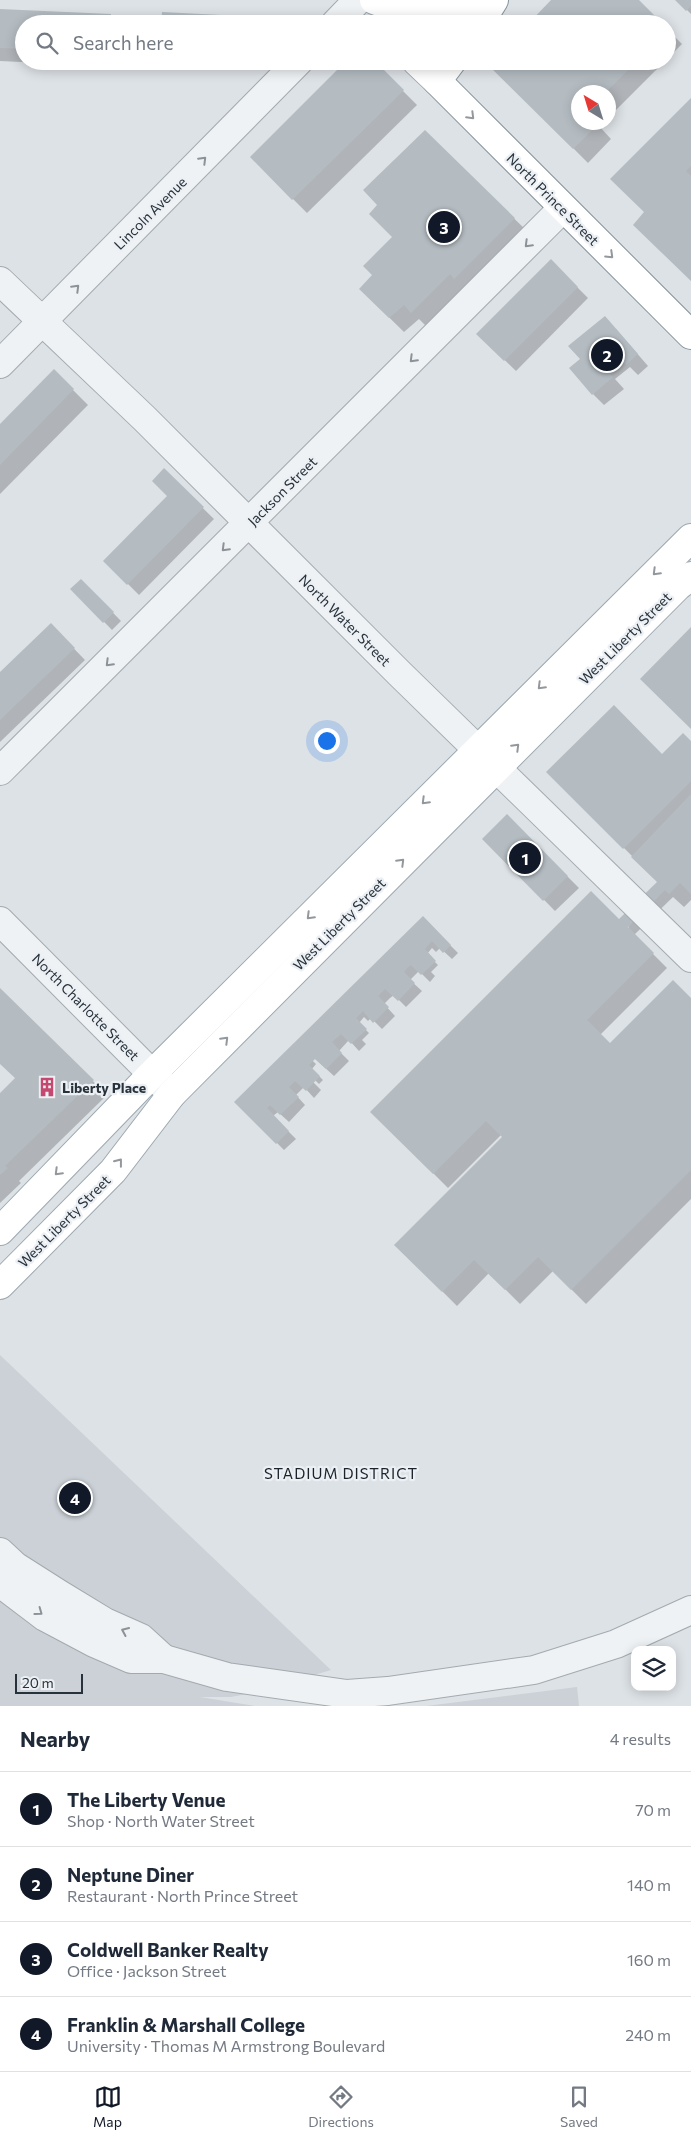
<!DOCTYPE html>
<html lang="en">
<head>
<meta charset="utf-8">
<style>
	body { margin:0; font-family:Commissioner,sans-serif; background:#f2f2f3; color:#1f2937 }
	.controls { position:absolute; right:15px; bottom:15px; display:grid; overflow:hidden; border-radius:10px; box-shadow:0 2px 12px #0003 }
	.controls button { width:45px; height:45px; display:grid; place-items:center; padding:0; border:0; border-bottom:1px solid #e0e1e3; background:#fff; color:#1f2937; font:25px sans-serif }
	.compass { position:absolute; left:571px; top:85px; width:45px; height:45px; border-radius:50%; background:#fff; box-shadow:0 2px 12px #0003; rotate:322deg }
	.scale { position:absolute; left:15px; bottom:12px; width:68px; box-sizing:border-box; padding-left:5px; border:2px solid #27323b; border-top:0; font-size:14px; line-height:18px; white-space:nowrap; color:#27323b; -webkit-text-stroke:4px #ecf0f4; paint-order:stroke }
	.you { position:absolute; left:326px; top:740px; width:18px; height:18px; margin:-12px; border:4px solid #fff; border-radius:50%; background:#1a73e8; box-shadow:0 0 0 8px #1a73e833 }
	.badge { display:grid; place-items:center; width:32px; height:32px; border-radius:50%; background:#111827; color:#fff; font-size:16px; font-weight:700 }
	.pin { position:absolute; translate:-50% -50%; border:2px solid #fff; box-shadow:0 1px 5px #0006 }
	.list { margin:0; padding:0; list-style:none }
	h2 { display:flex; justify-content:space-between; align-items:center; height:65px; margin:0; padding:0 20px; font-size:21px }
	h2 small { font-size:16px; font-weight:400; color:#747a83 }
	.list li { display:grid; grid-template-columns:32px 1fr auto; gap:15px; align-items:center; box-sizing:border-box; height:75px; padding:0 20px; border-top:1px solid #e0e1e3 }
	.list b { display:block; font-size:19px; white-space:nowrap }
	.list p { margin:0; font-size:16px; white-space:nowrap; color:#747a83 }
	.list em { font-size:16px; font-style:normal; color:#747a83 }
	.icon { flex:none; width:28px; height:28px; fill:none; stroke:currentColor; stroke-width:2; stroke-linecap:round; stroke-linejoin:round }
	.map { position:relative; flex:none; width:691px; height:1706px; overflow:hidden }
	.search { position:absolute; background:#fff; box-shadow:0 2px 12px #0003; left:15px; right:15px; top:15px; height:55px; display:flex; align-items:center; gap:12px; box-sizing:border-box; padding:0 18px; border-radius:28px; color:#747a83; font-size:19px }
	.sheet { height:365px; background:#fff }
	nav { display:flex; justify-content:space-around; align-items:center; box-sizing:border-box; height:70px; border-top:1px solid #e0e1e3; background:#fff; font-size:14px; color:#747a83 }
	nav a { display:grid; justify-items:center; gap:2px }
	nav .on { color:#111827 }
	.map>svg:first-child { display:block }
</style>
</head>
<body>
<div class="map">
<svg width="691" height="1706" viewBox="0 0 691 1706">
	<rect width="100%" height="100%" fill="#dde2e6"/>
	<!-- built -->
	<g fill="#cbd1d7">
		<polygon points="0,1355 331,1670 262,1691 231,1697 200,1697 255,1706 0,1706"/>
		<polygon points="577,1687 579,1706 426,1706"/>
	</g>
	<!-- shadow -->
	<g fill="#0003">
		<polygon points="677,0 691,0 691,14"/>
		<polygon points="0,10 110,15 119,24 24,24 24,61 123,61 123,67 0,61"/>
		<polygon points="667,29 682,44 667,59"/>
		<polygon points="373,61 417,105 307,213 251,157"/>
		<polygon points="492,61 665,61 608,118 608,92 578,92 578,122 604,122 600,127 611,139 588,163 489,64"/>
		<polygon points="691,100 691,280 646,213"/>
		<polygon points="425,131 529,233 426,326 419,319 404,332 360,289 374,274 394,237 379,205"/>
		<polygon points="551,261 588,298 516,371 478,334"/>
		<polygon points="616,329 648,366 638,375 630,367 615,379 624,389 604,405 593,394"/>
		<polygon points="54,371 88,405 0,494 0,426"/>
		<polygon points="164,470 214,519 139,595 105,561 169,496"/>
		<polygon points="81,580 121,621 112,630 72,589"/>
		<polygon points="51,625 85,660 0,742 0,674"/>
		<polygon points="691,743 691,900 684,907 673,897 634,935 667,968 600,1035 610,1045 691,1000 691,1199 586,1304 553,1271 520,1304 489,1273 457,1306 396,1245 504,1137 501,1135 448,1188 372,1112 628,929 629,927 621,919 658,882 548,772 662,755"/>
		<polygon points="507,816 579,888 555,911 484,839"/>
		<polygon points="423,918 458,953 452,959 440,948 436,952 432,948 427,954 438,965 431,972 435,976 430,982 419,971 410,980 422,991 406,1007 394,995 390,998 384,1004 395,1016 382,1029 371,1018 368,1021 364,1017 359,1023 369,1033 362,1040 366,1044 359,1051 349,1040 339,1051 349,1061 334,1076 300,1045 298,1047 316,1064 312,1069 323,1080 319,1084 313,1078 313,1082 321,1090 314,1098 304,1087 296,1095 305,1105 289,1122 278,1112 273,1116 296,1139 284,1150 236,1102"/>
		<polygon points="0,990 107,1095 19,1181 21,1183 0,1203 0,1095 17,1078 0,1062"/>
	</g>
	<!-- building -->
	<g fill="#b4bcc2">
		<polygon points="551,0 639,0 663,24 528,24"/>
		<polygon points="675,0 691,0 691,6 686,11"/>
		<polygon points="0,9 111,14 110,24 24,24 24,49 0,48"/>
		<polygon points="162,12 299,19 299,24 161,24"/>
		<polygon points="346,61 375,61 404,90 292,200 250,157"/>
		<polygon points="491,61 637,61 606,92 578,92 578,122 598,124 573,149 487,64"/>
		<polygon points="691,98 691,166 686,171 691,176 691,281 633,225 644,212 610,179"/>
		<polygon points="425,130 515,218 454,279 450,274 411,313 404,305 389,318 359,289 372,275 363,266 392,237 369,214 377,205 363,190"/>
		<polygon points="551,259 578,287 504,361 476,334"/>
		<polygon points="605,316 638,354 626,365 618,356 605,367 613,377 592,395 569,368 580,359 568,346"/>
		<polygon points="54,369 74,389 0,465 0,424"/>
		<polygon points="164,468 204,507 127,585 103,561 167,496 152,481"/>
		<polygon points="81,579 114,612 103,623 70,589"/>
		<polygon points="51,623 75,648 0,720 0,672"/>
		<polygon points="691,627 691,729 640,679"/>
		<polygon points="614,705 662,754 683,733 691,741 691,781 623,849 546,772"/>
		<polygon points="691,794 691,894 680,883 669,894 665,890 628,927 654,953 587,1020 610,1043 673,980 691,998 691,1170 571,1290 538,1257 505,1290 474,1260 442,1292 394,1245 502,1137 486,1121 433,1174 370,1112 591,891 619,919 657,882 631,857"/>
		<polygon points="507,814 568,876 543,901 482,839"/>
		<polygon points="423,916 451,945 443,953 432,941 425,949 436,961 421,975 411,965 407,968 404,972 415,983 398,1001 385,989 378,996 389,1007 373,1023 363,1011 356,1018 367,1029 351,1044 341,1034 332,1042 342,1053 326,1069 315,1059 309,1065 320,1076 306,1091 295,1081 289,1087 299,1097 280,1115 270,1105 267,1108 289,1131 276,1144 234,1102"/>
		<polygon points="0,988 94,1080 5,1166 8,1168 0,1175 0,1093 15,1078 0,1064"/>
	</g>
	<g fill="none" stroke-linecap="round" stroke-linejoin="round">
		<defs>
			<g id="minor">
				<polyline points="335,24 358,0"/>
				<polyline points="0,281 144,418 400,674 691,958"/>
				<polyline points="0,364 299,61"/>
				<polyline points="0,771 562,209"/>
				<polyline points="0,921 172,1094"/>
				<polyline points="0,1552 15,1566 59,1594 105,1622 141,1638 164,1659"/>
				<polyline points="0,1583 45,1617 94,1643 131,1659 164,1659 227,1677 347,1694 388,1691 534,1670 616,1644 691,1610"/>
			</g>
			<g id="major">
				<path d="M374,0C406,13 438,18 468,0"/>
				<polyline points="416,61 437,81"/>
				<polyline points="0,1231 152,1074 691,538"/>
				<polyline points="0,1285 113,1171 172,1094 678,586 691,576"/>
			</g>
			<g id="highway">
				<polyline points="479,24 494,0"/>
				<polyline points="452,61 437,81 691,335"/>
			</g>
		</defs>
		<!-- minor casing -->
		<use href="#minor" stroke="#a3aaaf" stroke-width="30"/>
		<!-- major casing -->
		<use href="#major" stroke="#9da8b1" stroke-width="30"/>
		<!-- highway casing -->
		<use href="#highway" stroke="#85929b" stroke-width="30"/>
		<!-- minor -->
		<use href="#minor" stroke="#eff2f4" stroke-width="28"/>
		<!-- major -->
		<use href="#major" stroke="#fff" stroke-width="28"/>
		<!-- highway -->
		<use href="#highway" stroke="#fff" stroke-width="28"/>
	</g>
	<!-- one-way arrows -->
	<defs><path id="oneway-chevron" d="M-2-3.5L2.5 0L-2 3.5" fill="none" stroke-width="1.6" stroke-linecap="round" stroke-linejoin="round" transform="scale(1.25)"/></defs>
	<g stroke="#93989d">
		<use href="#oneway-chevron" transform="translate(471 116) rotate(45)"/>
		<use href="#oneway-chevron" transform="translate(610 255) rotate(44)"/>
		<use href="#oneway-chevron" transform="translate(656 572) rotate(135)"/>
		<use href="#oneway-chevron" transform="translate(541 686) rotate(135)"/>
		<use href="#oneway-chevron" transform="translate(516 747) rotate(-45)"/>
		<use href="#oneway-chevron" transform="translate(425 801) rotate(135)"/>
		<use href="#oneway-chevron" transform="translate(401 862) rotate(-45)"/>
		<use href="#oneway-chevron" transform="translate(310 916) rotate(135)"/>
		<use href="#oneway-chevron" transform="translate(225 1040) rotate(-45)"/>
		<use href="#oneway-chevron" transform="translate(119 1162) rotate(-52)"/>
		<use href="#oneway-chevron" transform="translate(58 1172) rotate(135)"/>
	</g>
	<g stroke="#8b9298">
		<use href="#oneway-chevron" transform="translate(203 160) rotate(-45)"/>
		<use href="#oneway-chevron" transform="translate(528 244) rotate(135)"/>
		<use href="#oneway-chevron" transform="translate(76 288) rotate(-45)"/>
		<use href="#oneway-chevron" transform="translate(413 359) rotate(135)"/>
		<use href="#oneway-chevron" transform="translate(225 548) rotate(135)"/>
		<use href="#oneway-chevron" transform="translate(109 663) rotate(135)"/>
		<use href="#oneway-chevron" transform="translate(39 1612) rotate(36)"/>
		<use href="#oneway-chevron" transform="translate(125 1631) rotate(-156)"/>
	</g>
	<!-- icons -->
	<defs>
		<symbol id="building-bare" viewBox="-9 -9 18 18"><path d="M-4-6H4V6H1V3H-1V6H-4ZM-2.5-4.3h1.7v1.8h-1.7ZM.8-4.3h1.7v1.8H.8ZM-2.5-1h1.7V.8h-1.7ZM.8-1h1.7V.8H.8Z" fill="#c54871" stroke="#ecf0f4" stroke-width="2.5" paint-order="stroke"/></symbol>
	</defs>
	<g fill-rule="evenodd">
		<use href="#building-bare" x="33" y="1073" width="28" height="28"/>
	</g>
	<g text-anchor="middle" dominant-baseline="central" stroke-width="4.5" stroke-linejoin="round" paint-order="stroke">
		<!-- street labels -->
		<g font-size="14" fill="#27323b" stroke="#ecf0f4">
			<text transform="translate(553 199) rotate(45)">North Prince Street</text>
			<text transform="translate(150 213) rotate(-45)">Lincoln Avenue</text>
			<text transform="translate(282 491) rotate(-45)">Jackson Street</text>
			<text transform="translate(345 620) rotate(45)">North Water Street</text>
			<text transform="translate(625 638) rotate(-45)">West Liberty Street</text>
			<text transform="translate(339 924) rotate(-45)">West Liberty Street</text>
			<text transform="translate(86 1007) rotate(45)">North Charlotte Street</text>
			<text transform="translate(64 1221) rotate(-45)">West Liberty Street</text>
		</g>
		<!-- poi labels -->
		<g font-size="14" font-weight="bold" fill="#27323b" stroke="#ecf0f4" text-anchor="start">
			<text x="62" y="1087">Liberty Place</text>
		</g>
		<!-- neighbourhood labels -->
		<g font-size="15" letter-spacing="1" fill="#1a232c" stroke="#ecf0f4">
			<text x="341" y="1473">STADIUM DISTRICT</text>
		</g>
	</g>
</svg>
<div class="controls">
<button><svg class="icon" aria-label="layers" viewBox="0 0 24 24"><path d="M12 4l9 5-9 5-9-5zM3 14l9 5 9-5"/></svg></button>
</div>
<svg class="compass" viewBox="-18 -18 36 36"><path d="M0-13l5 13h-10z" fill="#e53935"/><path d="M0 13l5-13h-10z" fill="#747a83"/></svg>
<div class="scale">20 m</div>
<div class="you"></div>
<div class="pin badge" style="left:525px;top:858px">1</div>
<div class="pin badge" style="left:607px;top:355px">2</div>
<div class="pin badge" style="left:444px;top:227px">3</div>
<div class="pin badge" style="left:75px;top:1498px">4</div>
<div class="search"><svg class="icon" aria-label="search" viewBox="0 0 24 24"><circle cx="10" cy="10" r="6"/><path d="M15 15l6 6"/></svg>Search here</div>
</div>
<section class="sheet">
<h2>Nearby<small>4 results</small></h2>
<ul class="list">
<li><span class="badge">1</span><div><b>The Liberty Venue</b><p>Shop · North Water Street</p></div><em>70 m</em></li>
<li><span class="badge">2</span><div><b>Neptune Diner</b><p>Restaurant · North Prince Street</p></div><em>140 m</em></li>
<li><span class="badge">3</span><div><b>Coldwell Banker Realty</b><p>Office · Jackson Street</p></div><em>160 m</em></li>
<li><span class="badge">4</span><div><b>Franklin &amp; Marshall College</b><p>University · Thomas M Armstrong Boulevard</p></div><em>240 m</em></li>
</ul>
</section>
<nav>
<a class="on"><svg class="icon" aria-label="map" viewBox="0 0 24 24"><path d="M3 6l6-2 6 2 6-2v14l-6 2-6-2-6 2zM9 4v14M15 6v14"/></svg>Map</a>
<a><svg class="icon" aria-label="directions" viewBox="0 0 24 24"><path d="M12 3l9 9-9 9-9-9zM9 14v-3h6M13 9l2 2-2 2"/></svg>Directions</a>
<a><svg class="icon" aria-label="saved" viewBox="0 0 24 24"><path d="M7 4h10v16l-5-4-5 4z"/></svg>Saved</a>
</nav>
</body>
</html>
